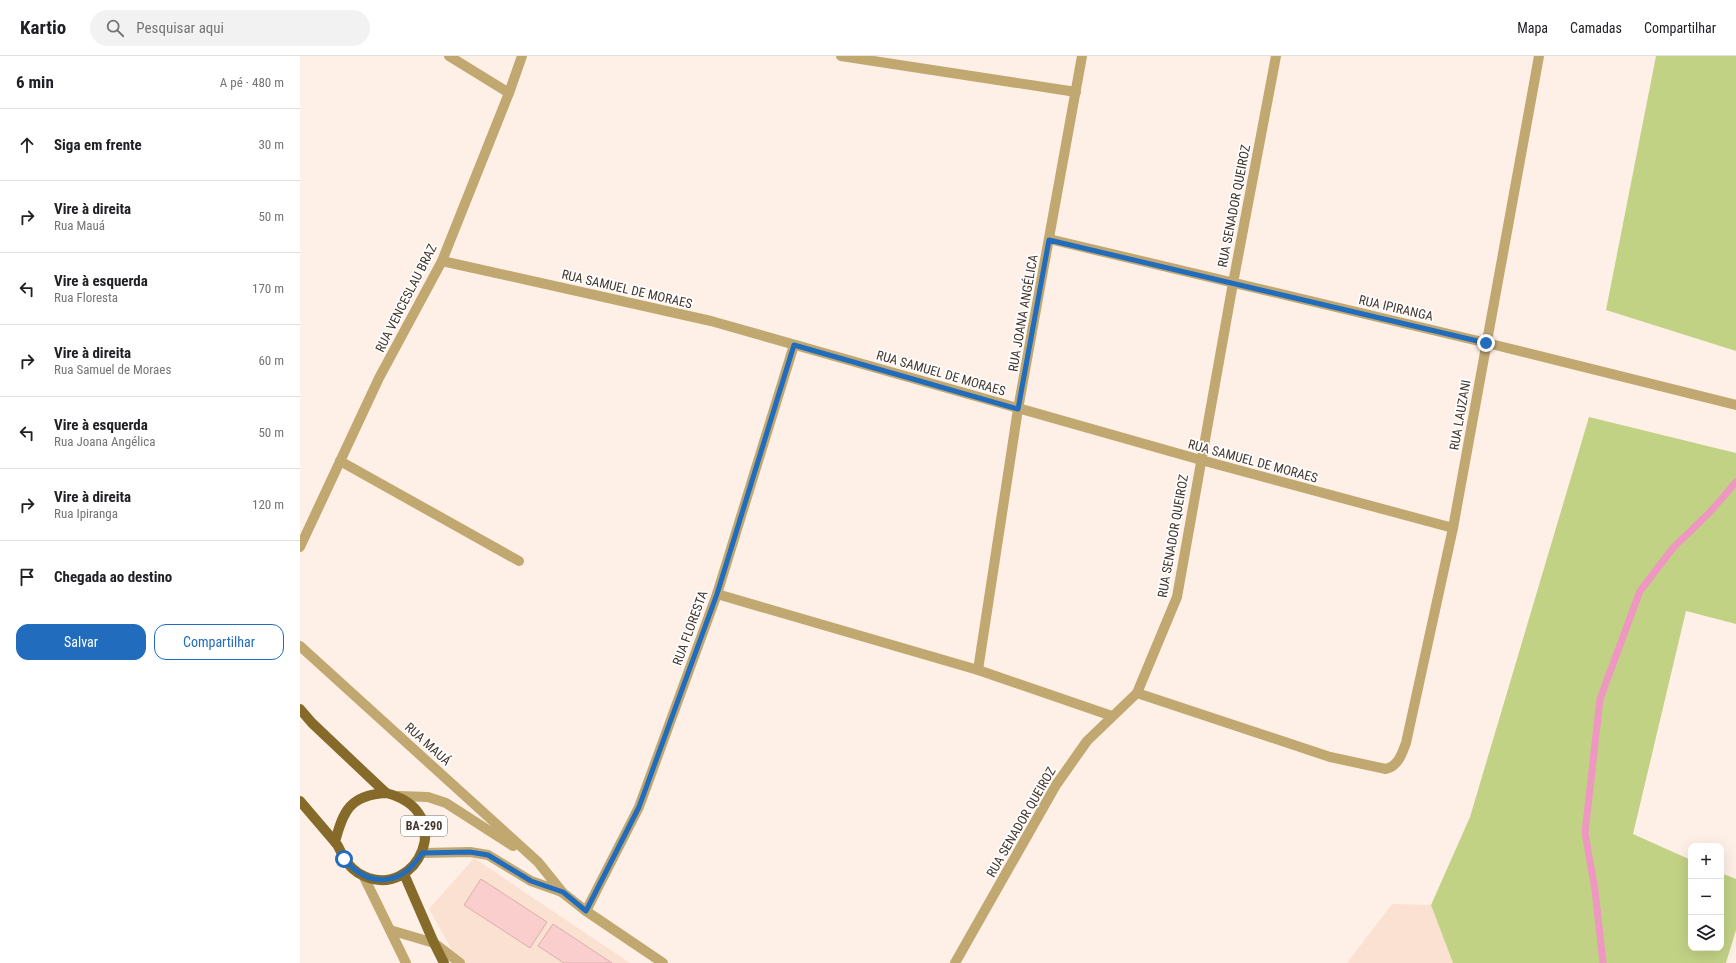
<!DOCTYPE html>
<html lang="pt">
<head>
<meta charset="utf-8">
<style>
	body { margin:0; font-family:"Roboto Condensed",sans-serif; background:#f2f2f2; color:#202124 }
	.controls { position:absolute; right:12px; bottom:12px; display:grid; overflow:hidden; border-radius:8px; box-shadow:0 4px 16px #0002 }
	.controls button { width:36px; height:36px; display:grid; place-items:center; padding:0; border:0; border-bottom:1px solid #e0e0e0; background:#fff; color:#202124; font:20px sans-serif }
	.stop { position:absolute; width:12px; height:12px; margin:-9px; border:3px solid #216cbc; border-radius:50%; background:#fff }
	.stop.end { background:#216cbc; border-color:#fff; box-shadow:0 1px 4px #0008 }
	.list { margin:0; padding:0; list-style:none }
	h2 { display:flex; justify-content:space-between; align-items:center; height:52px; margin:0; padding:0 16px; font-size:17px }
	h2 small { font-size:13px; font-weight:400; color:#757577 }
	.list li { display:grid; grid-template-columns:26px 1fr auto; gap:12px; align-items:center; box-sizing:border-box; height:72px; padding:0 16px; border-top:1px solid #e0e0e0 }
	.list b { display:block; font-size:15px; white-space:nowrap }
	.list p { margin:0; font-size:13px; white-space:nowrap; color:#757577 }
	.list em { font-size:13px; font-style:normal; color:#757577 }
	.actions { display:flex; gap:8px; padding:12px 16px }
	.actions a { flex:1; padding:9px 0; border:1px solid #216cbc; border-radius:12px; text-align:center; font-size:14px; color:#216cbc }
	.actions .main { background:#216cbc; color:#fff }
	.icon { flex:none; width:22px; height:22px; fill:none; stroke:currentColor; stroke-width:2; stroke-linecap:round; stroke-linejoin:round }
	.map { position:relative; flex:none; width:1436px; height:907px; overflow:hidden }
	header { display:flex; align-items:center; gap:24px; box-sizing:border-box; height:56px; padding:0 20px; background:#fff; border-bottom:1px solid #e0e0e0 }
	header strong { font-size:19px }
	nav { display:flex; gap:22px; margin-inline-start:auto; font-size:14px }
	.search { width:280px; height:36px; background:#f2f2f2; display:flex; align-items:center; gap:10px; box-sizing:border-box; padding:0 14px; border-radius:22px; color:#757577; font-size:15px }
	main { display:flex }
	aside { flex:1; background:#fff }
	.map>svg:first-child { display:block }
</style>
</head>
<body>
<header>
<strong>Kartio</strong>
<div class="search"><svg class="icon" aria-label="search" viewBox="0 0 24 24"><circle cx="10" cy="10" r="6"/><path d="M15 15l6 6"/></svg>Pesquisar aqui</div>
<nav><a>Mapa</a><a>Camadas</a><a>Compartilhar</a></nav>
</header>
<main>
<aside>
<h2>6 min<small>A pé · 480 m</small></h2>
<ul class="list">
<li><svg class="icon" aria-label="ahead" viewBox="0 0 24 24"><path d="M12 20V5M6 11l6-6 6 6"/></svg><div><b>Siga em frente</b></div><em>30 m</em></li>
<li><svg class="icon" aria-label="right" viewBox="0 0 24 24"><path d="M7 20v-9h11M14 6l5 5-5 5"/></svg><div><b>Vire à direita</b><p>Rua Mauá</p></div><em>50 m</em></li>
<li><svg class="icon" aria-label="left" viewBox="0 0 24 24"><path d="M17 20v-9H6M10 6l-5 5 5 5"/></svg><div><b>Vire à esquerda</b><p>Rua Floresta</p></div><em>170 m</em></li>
<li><svg class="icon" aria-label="right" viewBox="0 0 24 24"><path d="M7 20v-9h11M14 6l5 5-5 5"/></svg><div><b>Vire à direita</b><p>Rua Samuel de Moraes</p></div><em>60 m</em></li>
<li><svg class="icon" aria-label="left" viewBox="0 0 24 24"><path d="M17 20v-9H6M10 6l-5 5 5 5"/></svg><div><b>Vire à esquerda</b><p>Rua Joana Angélica</p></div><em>50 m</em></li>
<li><svg class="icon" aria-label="right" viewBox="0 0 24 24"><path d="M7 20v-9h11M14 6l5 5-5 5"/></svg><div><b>Vire à direita</b><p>Rua Ipiranga</p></div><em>120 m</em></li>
<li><svg class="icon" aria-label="arrive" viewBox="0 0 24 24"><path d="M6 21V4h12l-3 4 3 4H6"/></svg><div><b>Chegada ao destino</b></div></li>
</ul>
<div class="actions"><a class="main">Salvar</a><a>Compartilhar</a></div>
</aside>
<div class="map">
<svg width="1436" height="907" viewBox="0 0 1436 907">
	<rect width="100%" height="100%" fill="#fef0e7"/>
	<!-- built -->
	<g fill="#fae1d1">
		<polygon points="174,802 330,907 159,907 129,853"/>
		<polygon points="1092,848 1131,849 1153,907 1047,907"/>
	</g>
	<!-- green -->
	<g fill="#c2d285">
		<polygon points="1356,0 1436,0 1436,295 1306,254"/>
		<polygon points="1289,361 1436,397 1436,568 1386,555 1333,778 1391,804 1391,892 1421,892 1421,817 1436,823 1436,874 1426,907 1153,907 1131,849 1170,761"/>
	</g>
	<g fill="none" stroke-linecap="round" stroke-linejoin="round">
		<!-- stream -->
		<polyline stroke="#ee97c1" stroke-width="7" points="1303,907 1295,834 1285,777 1300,643 1340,535 1373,492 1410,456 1436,426"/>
	</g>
	<!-- building -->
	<g fill="#f9cecc" stroke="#d8afac">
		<polygon points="181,823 247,866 230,892 164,849"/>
		<polygon points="253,868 312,907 264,907 238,890"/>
	</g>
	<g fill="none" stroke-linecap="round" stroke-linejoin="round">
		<!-- minor -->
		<g stroke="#c1a870" stroke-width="10">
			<polyline points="149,0 209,37"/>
			<polyline points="541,0 776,36"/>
			<polyline points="749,183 1187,287 1436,349"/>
			<polyline points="142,205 411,265 901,404 1153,472"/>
			<polyline points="40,405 219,505"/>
			<polyline points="0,491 79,322 142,205 209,37 222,0"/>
			<polyline points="417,538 678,614 812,660"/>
			<polyline points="0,590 238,806 263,837 286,855 363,907"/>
			<polyline points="678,614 718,353 782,0"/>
			<path d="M837,637L1030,701L1086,713C1098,710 1102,698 1106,687L1153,472L1239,0"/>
			<polyline points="99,740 128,741 146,747 213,790"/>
			<polyline points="122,797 170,796 188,799 231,825 262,836"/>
			<polyline points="64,821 106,907"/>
			<polyline points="286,855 339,751 417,538 494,289"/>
			<polyline points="90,874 134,887 160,907"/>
			<polyline points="655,907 756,729 787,685 837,637 877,541 933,227 976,0"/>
		</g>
		<!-- major -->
		<g stroke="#856a29" stroke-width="10">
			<polyline points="0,653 12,667 86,737"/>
			<path d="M86,737C159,755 117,844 64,820C56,817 48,809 44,802C40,796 40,791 35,786C43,755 50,739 86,737Z"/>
			<polyline points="0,745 35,786"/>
			<polyline points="104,818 134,887 144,907"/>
		</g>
	</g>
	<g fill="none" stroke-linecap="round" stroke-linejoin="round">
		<!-- route -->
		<path stroke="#216cbc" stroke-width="5" d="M44,803C69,832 101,831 122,797L170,796L188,799L231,825L263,836L286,855L339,751L417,538L494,289L718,353L749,184L1186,287"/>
	</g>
	<g text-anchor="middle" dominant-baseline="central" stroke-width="3.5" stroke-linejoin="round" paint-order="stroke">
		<!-- shield labels -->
		<rect fill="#fff" stroke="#7b726c" stroke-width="1" x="101" y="760" width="46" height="20" rx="3"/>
		<g font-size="12" font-weight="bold" fill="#43362d">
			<text x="124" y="770">BA-290</text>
		</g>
		<!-- street labels -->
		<g font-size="13" fill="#43362d" stroke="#fff">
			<text transform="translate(934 150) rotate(-79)">RUA SENADOR QUEIROZ</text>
			<text transform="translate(327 233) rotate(13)">RUA SAMUEL DE MORAES</text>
			<text transform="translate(106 242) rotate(-63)">RUA VENCESLAU BRAZ</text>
			<text transform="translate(1096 252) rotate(13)">RUA IPIRANGA</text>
			<text transform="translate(723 257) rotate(-80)">RUA JOANA ANGÉLICA</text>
			<text transform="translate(641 317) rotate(16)">RUA SAMUEL DE MORAES</text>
			<text transform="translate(1160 359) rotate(-80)">RUA LAUZANI</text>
			<text transform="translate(953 405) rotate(15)">RUA SAMUEL DE MORAES</text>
			<text transform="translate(873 480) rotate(-80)">RUA SENADOR QUEIROZ</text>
			<text transform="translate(390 572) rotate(-70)">RUA FLORESTA</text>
			<text transform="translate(128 688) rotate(42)">RUA MAUÁ</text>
			<text transform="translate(721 766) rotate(-60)">RUA SENADOR QUEIROZ</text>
		</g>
	</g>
</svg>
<div class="controls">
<button>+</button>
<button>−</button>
<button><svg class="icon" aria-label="layers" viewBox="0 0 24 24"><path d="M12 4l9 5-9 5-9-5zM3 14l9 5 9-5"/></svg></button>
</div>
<div class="stop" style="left:44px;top:803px"></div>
<div class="stop end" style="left:1186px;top:287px"></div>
</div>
</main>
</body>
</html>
